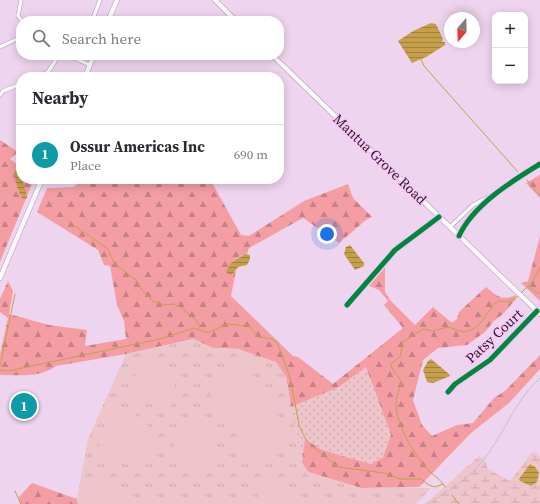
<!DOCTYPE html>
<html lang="en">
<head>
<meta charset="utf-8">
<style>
	body { margin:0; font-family:"Source Serif 4",serif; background:#f2f2f3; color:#2b2b33 }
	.controls { position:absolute; right:12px; top:12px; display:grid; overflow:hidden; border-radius:8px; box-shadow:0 2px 10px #0003 }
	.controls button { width:36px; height:36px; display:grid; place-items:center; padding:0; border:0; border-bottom:1px solid #e1e1e2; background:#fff; color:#2b2b33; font:20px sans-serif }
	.compass { position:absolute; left:444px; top:12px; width:36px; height:36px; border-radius:50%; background:#fff; box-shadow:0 2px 10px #0003; rotate:199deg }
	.you { position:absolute; left:327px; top:234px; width:14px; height:14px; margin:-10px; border:3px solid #fff; border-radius:50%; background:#1a73e8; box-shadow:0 0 0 6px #1a73e833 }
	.badge { display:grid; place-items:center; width:26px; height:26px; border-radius:50%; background:#2563eb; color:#fff; font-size:13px; font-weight:700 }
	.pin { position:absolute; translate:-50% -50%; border:2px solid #fff; box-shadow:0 1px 4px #0006 }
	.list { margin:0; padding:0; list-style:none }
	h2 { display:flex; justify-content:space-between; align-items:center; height:52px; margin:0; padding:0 16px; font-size:17px }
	h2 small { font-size:13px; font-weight:400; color:#7c7c81 }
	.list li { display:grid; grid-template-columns:26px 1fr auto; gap:12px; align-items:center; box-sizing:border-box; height:60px; padding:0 16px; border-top:1px solid #e1e1e2 }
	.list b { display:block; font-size:15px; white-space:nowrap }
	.list p { margin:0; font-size:13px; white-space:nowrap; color:#7c7c81 }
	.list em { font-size:13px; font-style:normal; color:#7c7c81 }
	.icon { flex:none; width:22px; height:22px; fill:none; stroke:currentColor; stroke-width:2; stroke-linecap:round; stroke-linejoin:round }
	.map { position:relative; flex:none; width:540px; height:504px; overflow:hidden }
	.search { position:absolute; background:#fff; box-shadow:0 2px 10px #0003; left:16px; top:16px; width:268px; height:44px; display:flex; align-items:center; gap:10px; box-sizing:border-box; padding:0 14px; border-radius:16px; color:#7c7c81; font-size:15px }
	.panel { position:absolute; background:#fff; box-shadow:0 2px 10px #0003; left:16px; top:72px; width:268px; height:112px; border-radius:16px }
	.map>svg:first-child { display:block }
</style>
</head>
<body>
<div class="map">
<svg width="540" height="504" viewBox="0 0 540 504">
	<defs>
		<pattern id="grass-dots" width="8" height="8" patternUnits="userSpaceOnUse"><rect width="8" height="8" fill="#efc5cc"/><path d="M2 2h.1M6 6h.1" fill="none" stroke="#cda9af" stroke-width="1.8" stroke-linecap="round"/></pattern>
		<pattern id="forest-firs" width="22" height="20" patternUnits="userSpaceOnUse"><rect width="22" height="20" fill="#f49ea4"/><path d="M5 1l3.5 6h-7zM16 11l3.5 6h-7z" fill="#c68086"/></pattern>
		<pattern id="wetland-marsh" width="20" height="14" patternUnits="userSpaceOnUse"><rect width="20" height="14" fill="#efc5cc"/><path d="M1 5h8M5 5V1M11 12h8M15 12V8" fill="none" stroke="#cda9af"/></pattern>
		<pattern id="park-tufts" width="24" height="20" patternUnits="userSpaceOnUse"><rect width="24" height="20" fill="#efc5cc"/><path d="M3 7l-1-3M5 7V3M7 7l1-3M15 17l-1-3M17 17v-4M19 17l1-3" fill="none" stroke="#cda9af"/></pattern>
		<pattern id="water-rules" width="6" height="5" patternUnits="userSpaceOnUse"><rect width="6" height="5" fill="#c59f49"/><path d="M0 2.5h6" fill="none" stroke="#a0813d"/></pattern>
	</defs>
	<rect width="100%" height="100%" fill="#eed4ee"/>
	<!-- grass -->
	<polygon fill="url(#grass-dots)" points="366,367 391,435 383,457 371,464 322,450 306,439 302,463 291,407 339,387"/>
	<!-- forest -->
	<g fill="url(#forest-firs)">
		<polygon points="0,140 18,152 10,159 21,167 21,179 34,179 0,262"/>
		<polygon points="540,175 540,198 526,183"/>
		<path d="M82,179H210L241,235L249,236L304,201L348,184L353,198L372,217L366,220L339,243L303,218L249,248L247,254L240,256L232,262V275L236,270L231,296L293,356L298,357L333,384L403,328L384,305L388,301L379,290L367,285L385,263V292L390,300L415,325L433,307L452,323L457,319L459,312L486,287C496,295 502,302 515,295L516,299L503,314L494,321L485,332L467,345L438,348L423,360L413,400L422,425L432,436L457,425L473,423L494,398L505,391L540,355V369L509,403L471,433L419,487L361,488L308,472L302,463L305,439L322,450L371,464L383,457L391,435L366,367L339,387L291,407L286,377L239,349L213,348L193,339L126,354L56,366C40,378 19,375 0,375V354L8,318L0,312V299L8,281L13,291L9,314L49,325L87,330L85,346L126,339L124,321L117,305L110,266L104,265L98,250L37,212L47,188L74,187Z"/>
		<polygon points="540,236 540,301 521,283 528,281"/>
		<polygon points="32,483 77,499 78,504 20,504 19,497"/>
	</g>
	<!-- wetland -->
	<path fill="url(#wetland-marsh)" fill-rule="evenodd" d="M533,451L540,457V504H425L479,456L485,461L488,469L510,481ZM532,464L539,473L537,482L531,486Z"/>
	<!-- park -->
	<polygon fill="url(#park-tufts)" points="193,339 213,348 239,349 276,362 286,377 302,463 308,472 361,488 431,488 416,504 78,504 77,499 88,439 126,354"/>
	<!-- pitch -->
	<g fill="#efc5cc">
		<polygon points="245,361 293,440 254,464 205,385"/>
		<path d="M150,363C172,366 182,388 170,407L127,400L140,364Z"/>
		<path d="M120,412C151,411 164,449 138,468L96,455L109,414Z"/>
		<path d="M180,421C208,418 228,447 214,472L169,462Z"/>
		<polygon points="264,479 296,497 296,504 256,504"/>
		<polygon points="90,480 129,490 125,504 117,504 85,496"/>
		<polygon points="215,493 239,501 238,504 211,504"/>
		<polygon points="344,498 384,503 340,504"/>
	</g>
	<!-- water -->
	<g fill="url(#water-rules)">
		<polygon points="431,23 436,24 443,39 442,42 445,42 445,45 426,57 412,63 398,41 413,31"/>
		<path d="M16,170L20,172L27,197L26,199L22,198C19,191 12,177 16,170Z"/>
		<polygon points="350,245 364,263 364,266 355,270 344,254 346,247"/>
		<polygon points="245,254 250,255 250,259 247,265 238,267 232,275 228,274 226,271 232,262"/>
		<polygon points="431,359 449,374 450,376 433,383 427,382 423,370 428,361"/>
		<polygon points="530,464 535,467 539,473 537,482 531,486 520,481 519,479"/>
	</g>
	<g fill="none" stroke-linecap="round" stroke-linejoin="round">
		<!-- stream -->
		<g stroke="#c59f49" stroke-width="1">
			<polyline points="421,59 424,66 518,172"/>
			<polyline points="527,180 540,196"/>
			<polyline points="69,222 108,249 114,263 136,280 142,290 153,301 164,305 174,304 182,308 197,321 200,328"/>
			<polyline points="528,287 540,294"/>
			<polyline points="521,293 533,281 540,267"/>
			<polyline points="0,366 15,294"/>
			<polyline points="0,370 8,371 160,339 194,328 208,333 227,324 249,326 259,337 272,339 277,342 290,377 299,425 305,438 313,447 338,467 384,473 400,479 421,479 429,485 435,487 443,484"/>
			<path d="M445,487C440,478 432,475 426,468C414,454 396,424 396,405C396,396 400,389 401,381L392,368L391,364L400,357L403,342L423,329L433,331L448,327L463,332L471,330L478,326L495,303L499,301L509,302L519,295"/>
			<polyline points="15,491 21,504"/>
			<polyline points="452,495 459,504"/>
		</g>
		<defs>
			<g id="minor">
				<polyline points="21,0 18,16 22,21"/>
				<polyline points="92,21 100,0"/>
				<polyline points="0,47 21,37"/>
				<polyline points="67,55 90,65"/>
				<polyline points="36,77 48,72 59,55"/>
				<polyline points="0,95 3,91 21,84"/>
				<polyline points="450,227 473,205 496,193"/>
				<path d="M459,236C473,205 512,181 540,164"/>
				<polyline points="347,305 395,250 439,217"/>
				<polyline points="448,392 455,384 490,360 537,311"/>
			</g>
			<g id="major">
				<polyline points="215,0 236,21"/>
				<polyline points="108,21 117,0"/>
				<polyline points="272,55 540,314"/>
				<polyline points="85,77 94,55"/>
				<polyline points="0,278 42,179"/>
			</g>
		</defs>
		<!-- minor casing -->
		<use href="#minor" stroke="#ad99ad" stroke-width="4.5"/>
		<!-- major casing -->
		<use href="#major" stroke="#ad99ad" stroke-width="5.5"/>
		<!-- minor -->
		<use href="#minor" stroke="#fcf9fc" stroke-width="3.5"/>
		<!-- major -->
		<use href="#major" stroke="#fcf9fc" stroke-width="4.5"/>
		<!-- rail -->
		<path stroke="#c7c0c7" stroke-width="1" d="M427,504C447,492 466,481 481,463C503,437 514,401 540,378"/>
		<defs>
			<g id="cycleway">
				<path d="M459,236C473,205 512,181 540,164"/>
				<polyline points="347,305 395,250 439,217"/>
				<polyline points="448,392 455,384 490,360 537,311"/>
			</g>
		</defs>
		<!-- cycleway casing -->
		<use href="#cycleway" stroke="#f8caf8" stroke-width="8"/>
		<!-- cycleway -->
		<use href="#cycleway" stroke="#00873e" stroke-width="5"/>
	</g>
	<g text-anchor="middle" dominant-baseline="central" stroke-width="3.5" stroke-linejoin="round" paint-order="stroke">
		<!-- street labels -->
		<g font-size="14" fill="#2c1b2c" stroke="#f8caf8">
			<text transform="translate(380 159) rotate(44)">Mantua Grove Road</text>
			<text transform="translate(494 336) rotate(-43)">Patsy Court</text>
		</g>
	</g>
</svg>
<div class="controls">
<button>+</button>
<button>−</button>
</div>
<svg class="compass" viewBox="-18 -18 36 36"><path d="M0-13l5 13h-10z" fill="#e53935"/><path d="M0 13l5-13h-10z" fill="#7c7c81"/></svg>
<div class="you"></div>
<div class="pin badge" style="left:24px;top:406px;background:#0f9aa8">1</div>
<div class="search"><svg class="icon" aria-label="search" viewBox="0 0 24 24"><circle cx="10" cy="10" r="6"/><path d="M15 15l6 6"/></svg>Search here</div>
<section class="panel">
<h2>Nearby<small></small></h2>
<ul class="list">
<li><span class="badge" style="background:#0f9aa8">1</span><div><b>Ossur Americas Inc</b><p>Place</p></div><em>690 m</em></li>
</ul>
</section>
</div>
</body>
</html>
